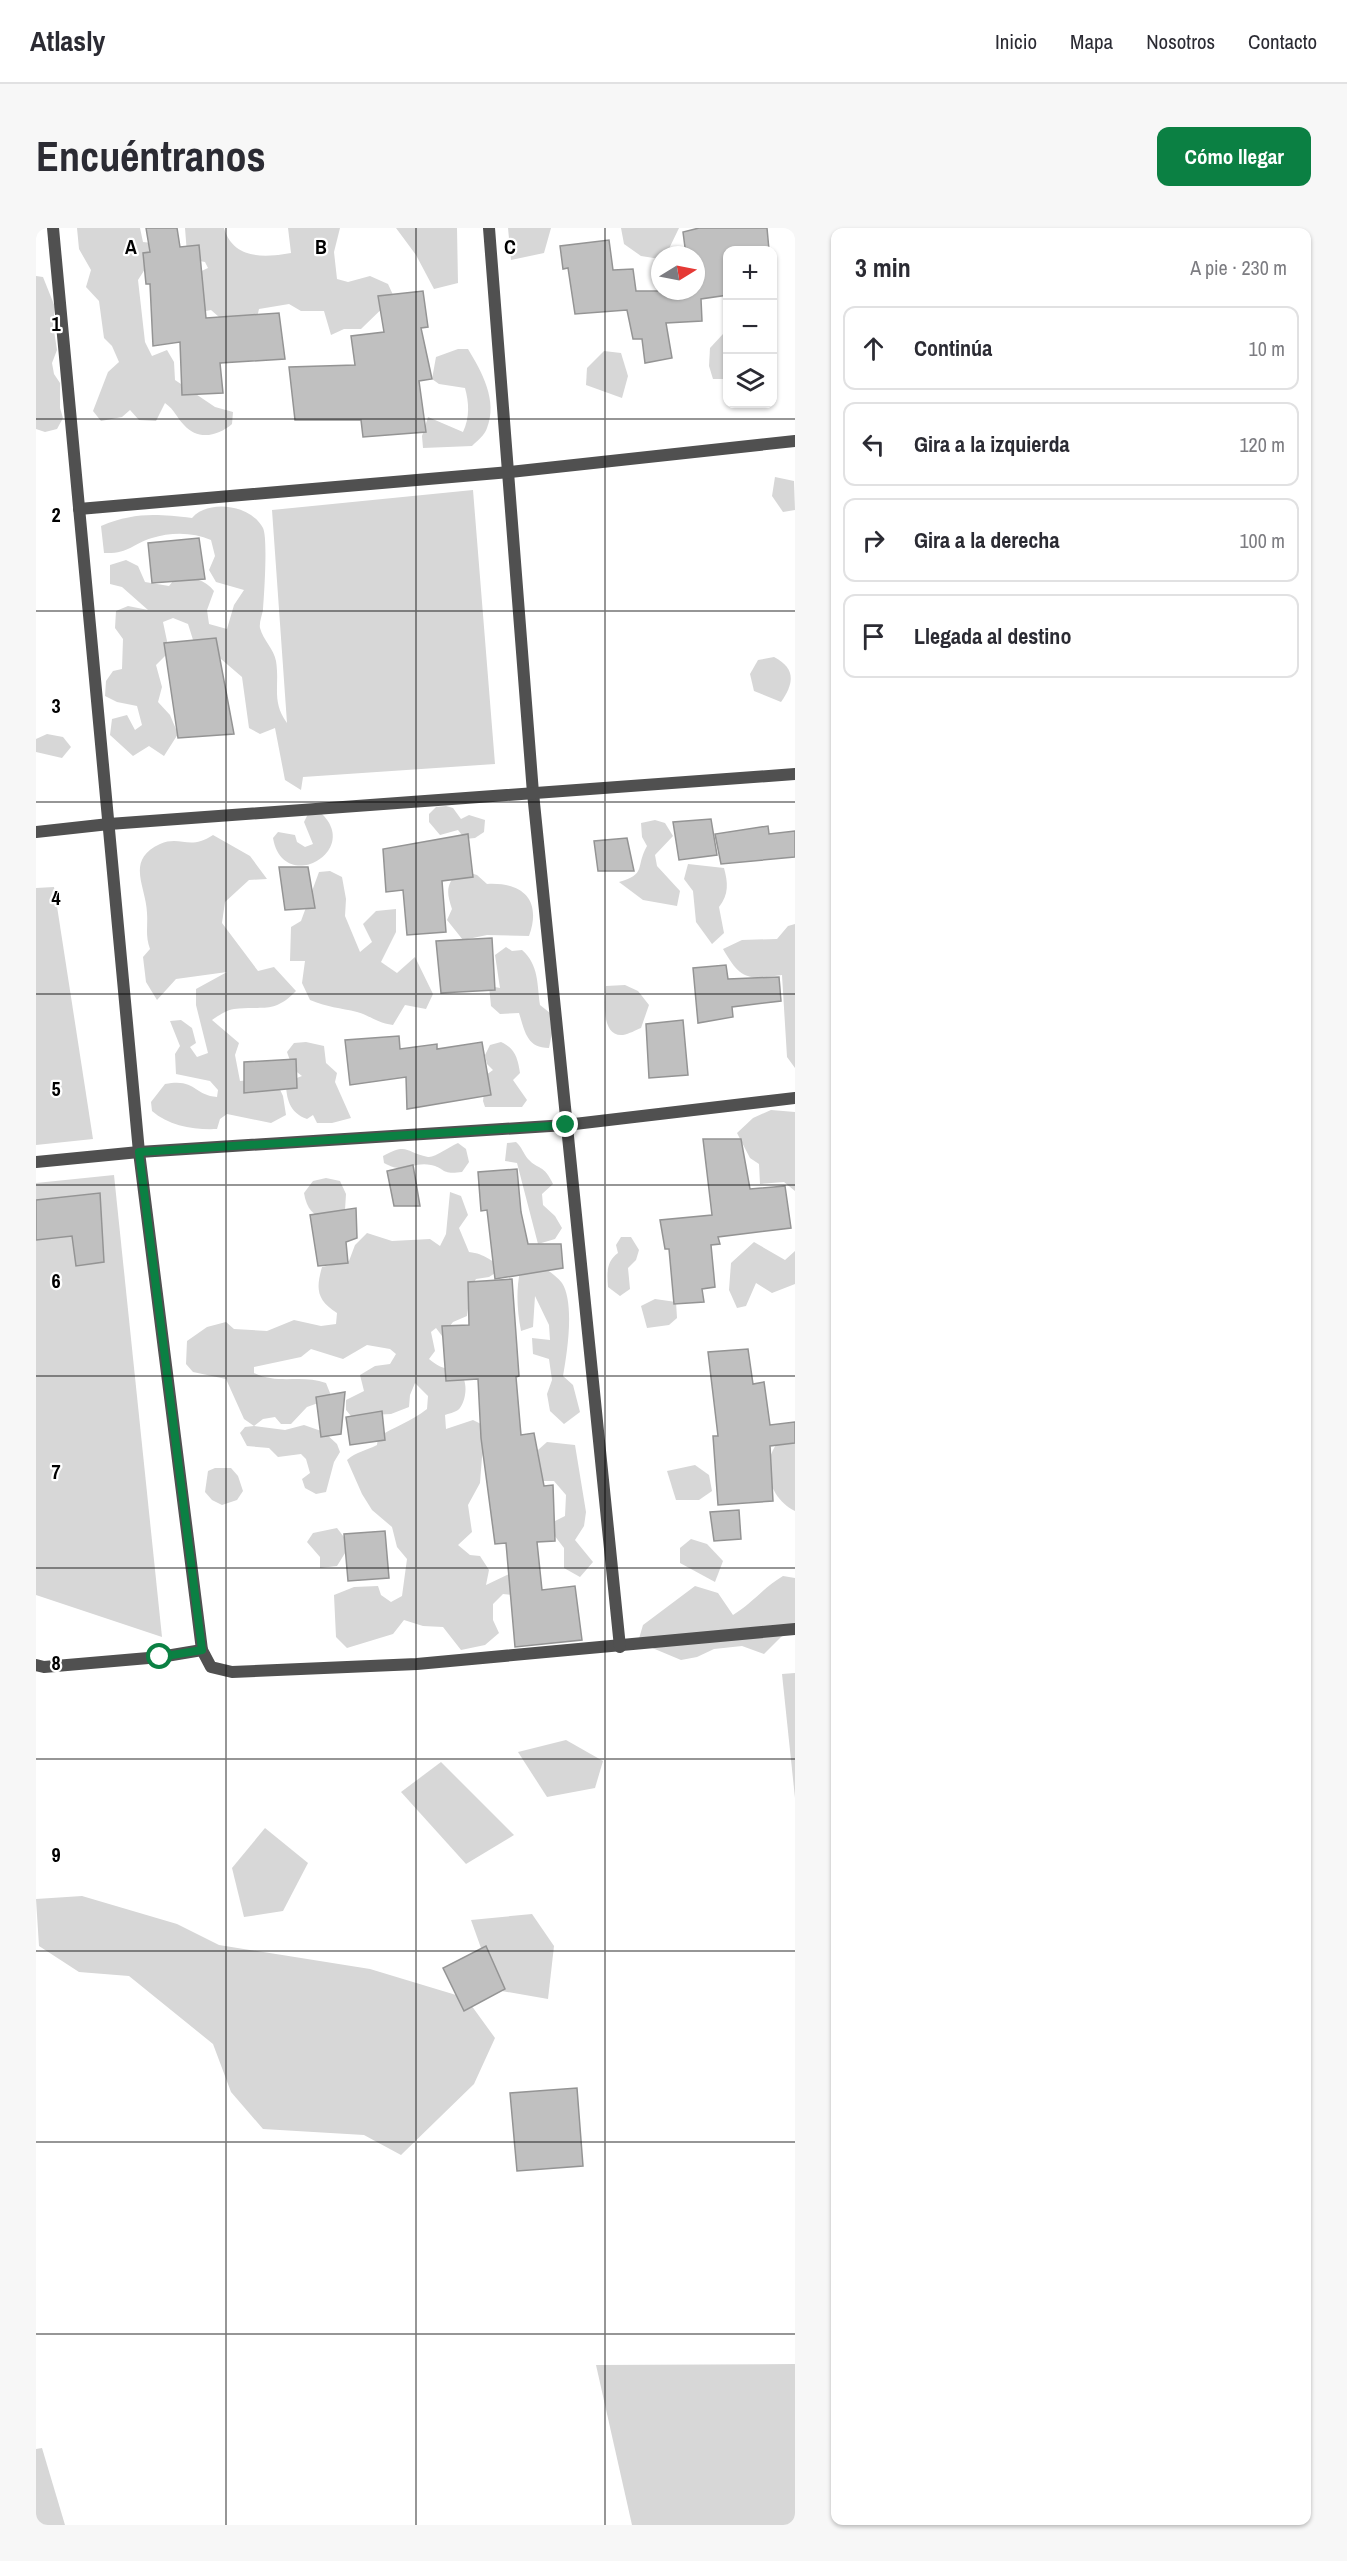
<!DOCTYPE html>
<html lang="es">
<head>
<meta charset="utf-8">
<style>
	body { margin:0; font-family:"Archivo Narrow",sans-serif; background:#f7f7f7; color:#2b2b33 }
	.controls { position:absolute; right:18px; top:18px; display:grid; overflow:hidden; border-radius:12px; box-shadow:0 2px 4px #0004 }
	.controls button { width:54px; height:54px; display:grid; place-items:center; padding:0; border:0; border-bottom:2px solid #e1e1e2; background:#fff; color:#2b2b33; font:30px sans-serif }
	.compass { position:absolute; left:615px; top:18px; width:54px; height:54px; border-radius:50%; background:#fff; box-shadow:0 2px 4px #0004; rotate:80deg }
	.stop { position:absolute; width:18px; height:18px; margin:-14px; border:4px solid #0b8043; border-radius:50%; background:#fff }
	.stop.end { background:#0b8043; border-color:#fff; box-shadow:0 2px 6px #0008 }
	.list { margin:0; padding:0; list-style:none }
	h2 { display:flex; justify-content:space-between; align-items:center; height:78px; margin:0; padding:0 24px; font-size:26px }
	h2 small { font-size:20px; font-weight:400; color:#7c7c81 }
	.list li { display:grid; grid-template-columns:39px 1fr auto; gap:18px; align-items:center; box-sizing:border-box; height:84px; margin:0 12px 12px; padding:0 12px; border:2px solid #e1e1e2; border-radius:12px }
	.list b { display:block; font-size:22px; white-space:nowrap }
	.list em { font-size:20px; font-style:normal; color:#7c7c81 }
	.icon { flex:none; width:33px; height:33px; fill:none; stroke:currentColor; stroke-width:2; stroke-linecap:round; stroke-linejoin:round }
	.map { position:relative; flex:none; width:759px; height:2297px; overflow:hidden; border-radius:12px }
	header { display:flex; align-items:center; gap:36px; box-sizing:border-box; height:84px; padding:0 30px; background:#fff; border-bottom:2px solid #e1e1e2 }
	header strong { font-size:28px }
	nav { display:flex; gap:33px; margin-inline-start:auto; font-size:21px }
	.intro { display:flex; align-items:center; justify-content:space-between; box-sizing:border-box; height:144px; padding:0 36px }
	h1 { margin:0; font-size:42px }
	.button { padding:15px 27px; border-radius:12px; background:#0b8043; color:#fff; font-size:21px; font-weight:700 }
	main { display:flex; gap:36px; padding:0 36px }
	aside { flex:1; background:#fff; border-radius:12px; box-shadow:0 2px 4px #0004 }
	.map>svg:first-child { display:block }
</style>
</head>
<body>
<header>
<strong>Atlasly</strong>
<nav><a>Inicio</a><a>Mapa</a><a>Nosotros</a><a>Contacto</a></nav>
</header>
<div class="intro"><h1>Encuéntranos</h1><a class="button">Cómo llegar</a></div>
<main>
<div class="map">
<svg width="759" height="2297" viewBox="0 0 759 2297">
	<rect width="100%" height="100%" fill="#fff"/>
	<!-- green -->
	<g fill="#d7d7d7">
		<path d="M41,0H104L107,14L125,16L102,52L109,114L116,128L131,122L138,134L139,152L179,179L197,184L196,196C182,208 162,213 148,197C140,189 139,182 129,175L120,193L103,192L94,182L86,189L65,193L57,183L72,144L83,134L76,118L68,110L63,73L50,59L55,42L43,21Z"/>
		<path d="M149,0H188C197,31 227,30 255,25L252,0H304L298,24L301,51L312,54L334,48L352,56L358,69L325,101H308L295,107L288,83H265L253,76L223,81C219,102 195,127 180,141L178,102L183,89L175,82L165,84L159,46L172,40L169,34L158,32L151,26Z"/>
		<polygon points="360,0 421,0 422,55 398,61 380,27"/>
		<polygon points="472,0 515,0 508,25 475,32"/>
		<polygon points="585,0 643,0 630,27 624,27 624,31 605,28 588,16"/>
		<polygon points="0,48 7,49 19,79 17,96 21,122 16,135 18,146 24,155 24,180 27,190 21,201 9,204 0,201"/>
		<polygon points="691,105 691,147 688,151 677,151 673,138 674,120 687,106"/>
		<path d="M422,121H432C446,144 462,173 451,200C449,207 441,213 436,218L387,220L386,208L392,189L427,204C434,189 433,175 429,160L403,156L396,151L400,129Z"/>
		<polygon points="568,123 585,125 592,148 586,170 550,157 551,140"/>
		<polygon points="739,249 758,253 759,282 747,284 736,268"/>
		<path d="M437,262L459,536L267,549L265,562L249,552L239,500L224,506L213,500L206,449L185,431L158,415L152,396L137,390L127,394L131,413L129,428L120,437L126,459L122,474L134,487L142,506L128,528L113,518L97,528L74,507L76,491L91,487L99,502L106,497L101,478L81,474L69,468L70,453L77,443L86,441L87,411L79,400L80,383L92,378L112,382L86,359L74,356V337L90,332L102,338L109,354L133,358L141,348C157,350 169,351 178,363L171,382L173,396L191,401L198,377L208,362L180,354L173,342L179,328L175,312C157,304 135,304 116,310C96,316 93,326 68,325L65,298C99,284 120,286 156,290C172,271 214,276 227,300C232,310 228,368 227,382C226,387 223,395 224,400C227,412 238,421 240,433C244,458 235,473 251,495L236,282Z"/>
		<path d="M738,429C759,440 759,454 745,474L718,463L714,446L722,432Z"/>
		<polygon points="11,506 27,509 35,519 26,530 0,524 0,511"/>
		<polygon points="410,578 417,580 425,591 433,587 449,592 448,604 439,610 429,611 422,602 404,607 393,594 393,586 400,579"/>
		<path d="M272,586H286C325,624 247,667 237,610L242,604L259,607L261,614L269,619L277,616L268,594Z"/>
		<path d="M619,592L629,595L637,608L619,627L621,638L644,663L641,678L607,672L583,654C611,646 599,639 611,618L606,609L605,595Z"/>
		<path d="M177,607L214,628L231,651L213,652L189,674L186,695L222,743L238,739L260,763C237,787 226,777 198,781C190,782 182,788 176,792L203,815L199,827L204,853L227,851L240,853L247,868L250,887L235,895L191,886L184,891L181,901C158,902 133,898 116,883L115,874L129,856C160,850 157,867 181,869L182,862L174,853L140,846L139,826L144,818L134,793L145,792L156,800L160,815L154,819L161,829L172,825L160,777V761L191,744L140,751L121,772L110,754L107,729L114,721C109,707 112,698 111,685C110,658 89,632 124,616C145,607 153,623 177,607Z"/>
		<path d="M652,636L688,640C692,655 693,666 683,679L688,705L676,716L660,694L657,663L648,651Z"/>
		<path d="M424,642L441,647L451,656C487,654 506,672 493,708L451,707L427,712L411,692L416,681C410,663 410,656 424,642Z"/>
		<path d="M294,643L306,649L310,671L309,688L324,724L336,714L327,696L340,683L360,681V704L345,734L361,745L379,729L397,766L390,781L369,777L357,797C341,795 335,788 321,784C305,780 290,779 274,772L266,755L269,733H254L255,699L265,693L283,644Z"/>
		<polygon points="18,659 57,911 0,917 0,660"/>
		<path d="M759,696V840L751,829L746,747C711,752 705,752 687,721L706,712L741,711L752,698Z"/>
		<path d="M470,719L476,723L486,722C503,737 501,756 504,777L514,785L516,805L513,820C491,820 489,804 483,785L464,786L455,778L453,758L464,760L459,727Z"/>
		<path d="M589,757L602,763L613,777L605,800C600,802 593,806 587,807C564,809 569,771 570,758Z"/>
		<path d="M270,814L288,818L290,835L301,845L299,854L315,890L296,895H281L277,887L271,891C254,885 250,871 250,854L266,848L257,841L251,824L258,815Z"/>
		<path d="M465,814C479,820 482,831 484,845L477,852L491,872L486,879H449L447,873L450,847L457,842L451,836L449,827L454,817Z"/>
		<polygon points="735,882 759,884 759,963 748,954 724,956 723,936 714,930 701,905 717,890"/>
		<path d="M480,914C486,919 487,925 492,931C502,942 508,936 517,956L506,966L507,977L519,988L526,1000L519,1011L502,1016L481,935L469,933L471,915Z"/>
		<path d="M422,915L430,921L433,934L426,944C404,947 410,940 395,937C376,933 369,947 348,935L347,928C373,914 369,925 392,929C399,930 414,918 422,915Z"/>
		<polygon points="78,947 126,1409 0,1367 0,955"/>
		<path d="M290,950L304,953L310,966L309,982C288,995 272,990 268,965L277,953Z"/>
		<path d="M414,964L425,968L432,987L423,1000L433,1024C450,1026 453,1033 469,1039L453,1049L440,1051L435,1059L431,1088L417,1094L406,1108L400,1100L395,1104L399,1123L393,1131C407,1143 413,1139 424,1146C433,1153 430,1175 422,1182C419,1184 412,1186 409,1187L410,1201L437,1192L453,1200L446,1229L444,1255L432,1277L436,1304L422,1317L434,1327L444,1328L453,1342L450,1357L473,1346L476,1367L467,1366L457,1376V1392L463,1405L449,1417L425,1422L407,1399L387,1398L368,1392L357,1406L311,1420L300,1409L298,1367L318,1359L342,1358L345,1367L355,1374L366,1368L371,1331L361,1319L356,1299L336,1282L326,1266L311,1232C321,1223 330,1223 341,1217L342,1209C358,1199 376,1193 391,1181L392,1168L379,1155L374,1167L373,1179L355,1186L315,1188L310,1182V1172L328,1163L324,1147L339,1138L354,1136L360,1126L354,1121L331,1117L307,1131L275,1121L265,1129L218,1139V1145C242,1157 266,1146 290,1155L296,1170L271,1179L255,1196H245L239,1189L227,1191L218,1198L249,1202L268,1197L288,1204L301,1216L304,1224L298,1234L290,1264L280,1266L269,1260L266,1251L274,1245L270,1231L265,1226L242,1229L233,1220L211,1218L204,1205L209,1199L218,1198L208,1191L190,1151L157,1144L150,1136L151,1113L171,1099L190,1094L198,1101L231,1103L258,1092L285,1098L300,1096L301,1085C280,1072 280,1060 286,1039L313,1033L319,1017L331,1005L356,1013L394,1011L404,1018L410,1006Z"/>
		<path d="M585,1009H595L603,1022L600,1032L592,1040L594,1061L584,1068L572,1059C571,1045 570,1034 582,1025L580,1017Z"/>
		<polygon points="718,1014 749,1032 759,1023 759,1056 736,1065 720,1055 710,1078 701,1080 693,1062 695,1035"/>
		<path d="M500,1034C508,1040 520,1047 526,1055C539,1075 531,1126 527,1148L537,1157L544,1184L528,1196L514,1183L511,1166L516,1152L513,1131L497,1126L496,1110L514,1112L513,1097L499,1068L497,1099L485,1103C481,1082 480,1063 484,1043Z"/>
		<polygon points="619,1071 640,1074 641,1090 633,1097 611,1100 605,1078"/>
		<polygon points="511,1214 539,1217 550,1284 548,1298 539,1312 557,1334 544,1349 528,1340 528,1320 518,1307 517,1294 529,1288 530,1267 518,1253 504,1253 502,1222"/>
		<path d="M759,1215V1283C735,1271 724,1240 740,1217Z"/>
		<polygon points="659,1237 673,1247 676,1263 663,1272 640,1272 631,1243"/>
		<polygon points="179,1240 195,1240 202,1248 207,1263 201,1272 186,1277 176,1272 169,1264 172,1243"/>
		<polygon points="301,1300 314,1317 301,1338 284,1340 284,1329 271,1314 277,1305"/>
		<polygon points="655,1311 671,1316 687,1333 679,1354 644,1335 644,1320"/>
		<path d="M747,1348L759,1350V1401L745,1409L728,1426L706,1418L678,1421L661,1429L645,1432L602,1414L607,1397L659,1358L682,1365L697,1387C717,1375 728,1359 747,1348Z"/>
		<polygon points="759,1445 759,1570 746,1446"/>
		<polygon points="530,1512 567,1533 559,1560 511,1569 482,1524"/>
		<polygon points="405,1534 478,1607 430,1636 365,1564"/>
		<polygon points="229,1600 272,1635 247,1683 208,1689 196,1640"/>
		<polygon points="46,1668 141,1696 183,1717 334,1741 430,1770 459,1810 438,1856 365,1927 328,1907 227,1901 195,1864 177,1816 93,1748 43,1744 3,1718 0,1671"/>
		<polygon points="496,1686 518,1718 512,1771 460,1762 435,1692"/>
		<polygon points="759,2136 759,2297 596,2297 560,2137"/>
		<polygon points="6,2220 29,2297 0,2297 0,2221"/>
	</g>
	<!-- building -->
	<g fill="#c0c0c0" stroke="#949494" stroke-width="1.5">
		<polygon points="110,0 141,0 144,19 163,17 170,90 243,85 249,131 184,135 187,165 146,167 144,114 117,118 114,56 110,56 107,25 114,24"/>
		<polygon points="663,0 731,0 733,22 692,22 692,67 665,71 666,93 630,95 636,130 609,135 606,111 597,111 591,82 539,86 532,40 527,41 524,18 573,12 577,42 597,41 600,63 660,63 660,27 650,27 647,4"/>
		<polygon points="387,63 392,99 385,100 396,151 383,153 390,204 327,209 325,192 259,192 253,139 319,137 315,108 348,104 342,68"/>
		<polygon points="163,310 169,351 116,355 112,315"/>
		<polygon points="180,410 198,506 142,510 128,415"/>
		<polygon points="675,591 681,627 643,632 637,594"/>
		<polygon points="732,598 733,606 759,603 759,629 685,636 679,606"/>
		<polygon points="432,606 437,649 406,653 410,704 371,707 367,662 350,664 347,621"/>
		<polygon points="591,610 598,643 562,643 558,613"/>
		<polygon points="243,639 272,639 279,680 249,682"/>
		<polygon points="456,710 459,762 405,765 400,713"/>
		<polygon points="690,737 692,751 743,749 745,773 696,779 697,789 662,795 657,740"/>
		<polygon points="647,792 652,847 613,850 610,796"/>
		<polygon points="363,808 364,821 401,816 401,821 446,814 455,867 371,881 370,849 314,857 309,812"/>
		<polygon points="260,831 261,860 208,865 208,834"/>
		<polygon points="667,911 705,911 714,961 749,958 755,1000 682,1009 684,1016 675,1017 679,1059 666,1061 668,1074 638,1076 633,1021 629,1021 624,992 676,987"/>
		<polygon points="377,937 384,978 358,978 351,943"/>
		<polygon points="481,941 485,984 492,1016 525,1016 527,1040 459,1051 451,982 445,983 442,944"/>
		<polygon points="64,965 68,1034 40,1038 36,1008 0,1012 0,972"/>
		<polygon points="320,980 321,1010 310,1014 312,1035 282,1038 274,987"/>
		<polygon points="476,1051 483,1148 480,1149 485,1207 498,1205 508,1258 517,1257 519,1313 501,1314 506,1362 539,1358 546,1412 479,1419 470,1315 459,1316 445,1210 442,1151 410,1153 406,1098 433,1097 432,1054"/>
		<polygon points="712,1121 717,1156 728,1154 734,1197 759,1194 759,1215 734,1218 737,1273 682,1277 677,1208 682,1208 672,1124"/>
		<polygon points="309,1164 305,1206 285,1209 280,1169"/>
		<polygon points="346,1183 349,1212 314,1217 310,1189"/>
		<polygon points="703,1282 705,1311 678,1313 674,1284"/>
		<polygon points="349,1303 353,1350 312,1353 308,1306"/>
		<polygon points="450,1718 469,1761 428,1783 407,1740"/>
		<polygon points="541,1860 547,1938 481,1943 474,1865"/>
	</g>
	<g fill="none" stroke-linecap="round" stroke-linejoin="round">
		<!-- street -->
		<g stroke="#505050" stroke-width="12">
			<polyline points="17,0 103,924 166,1422 175,1439 196,1444 381,1436 759,1401"/>
			<polyline points="453,0 497,565 584,1419"/>
			<polyline points="43,281 474,244 759,213"/>
			<polyline points="0,604 73,596 759,546"/>
			<polyline points="0,934 103,924 530,897 759,870"/>
			<polyline points="0,1437 8,1439 124,1429 166,1422"/>
		</g>
	</g>
	<g fill="none" stroke-linecap="round" stroke-linejoin="round">
		<!-- route -->
		<polyline stroke="#0b8043" stroke-width="8" points="124,1429 166,1422 103,924 530,897"/>
	</g>
	<!-- grid -->
	<path fill="none" stroke="#000" stroke-width="1.5" stroke-opacity="0.55" d="M190,0V2297M380,0V2297M569,0V2297M0,191H759M0,383H759M0,574H759M0,766H759M0,957H759M0,1148H759M0,1340H759M0,1531H759M0,1723H759M0,1914H759M0,2106H759"/>
	<g font-size="20" text-anchor="middle" font-weight="bold" fill="#000" stroke="#fff" stroke-width="4.5" stroke-linejoin="round" paint-order="stroke">
		<text x="95" y="26">A</text>
		<text x="285" y="26">B</text>
		<text x="474" y="26">C</text>
		<text x="20" y="103">1</text>
		<text x="20" y="294">2</text>
		<text x="20" y="485">3</text>
		<text x="20" y="677">4</text>
		<text x="20" y="868">5</text>
		<text x="20" y="1060">6</text>
		<text x="20" y="1251">7</text>
		<text x="20" y="1442">8</text>
		<text x="20" y="1634">9</text>
	</g>
</svg>
<div class="controls">
<button>+</button>
<button>−</button>
<button><svg class="icon" aria-label="layers" viewBox="0 0 24 24"><path d="M12 4l9 5-9 5-9-5zM3 14l9 5 9-5"/></svg></button>
</div>
<svg class="compass" viewBox="-18 -18 36 36"><path d="M0-13l5 13h-10z" fill="#e53935"/><path d="M0 13l5-13h-10z" fill="#7c7c81"/></svg>
<div class="stop" style="left:124px;top:1429px"></div>
<div class="stop end" style="left:530px;top:897px"></div>
</div>
<aside>
<h2>3 min<small>A pie · 230 m</small></h2>
<ul class="list">
<li><svg class="icon" aria-label="ahead" viewBox="0 0 24 24"><path d="M12 20V5M6 11l6-6 6 6"/></svg><div><b>Continúa</b></div><em>10 m</em></li>
<li><svg class="icon" aria-label="left" viewBox="0 0 24 24"><path d="M17 20v-9H6M10 6l-5 5 5 5"/></svg><div><b>Gira a la izquierda</b></div><em>120 m</em></li>
<li><svg class="icon" aria-label="right" viewBox="0 0 24 24"><path d="M7 20v-9h11M14 6l5 5-5 5"/></svg><div><b>Gira a la derecha</b></div><em>100 m</em></li>
<li><svg class="icon" aria-label="arrive" viewBox="0 0 24 24"><path d="M6 21V4h12l-3 4 3 4H6"/></svg><div><b>Llegada al destino</b></div></li>
</ul>
</aside>
</main>
</body>
</html>
